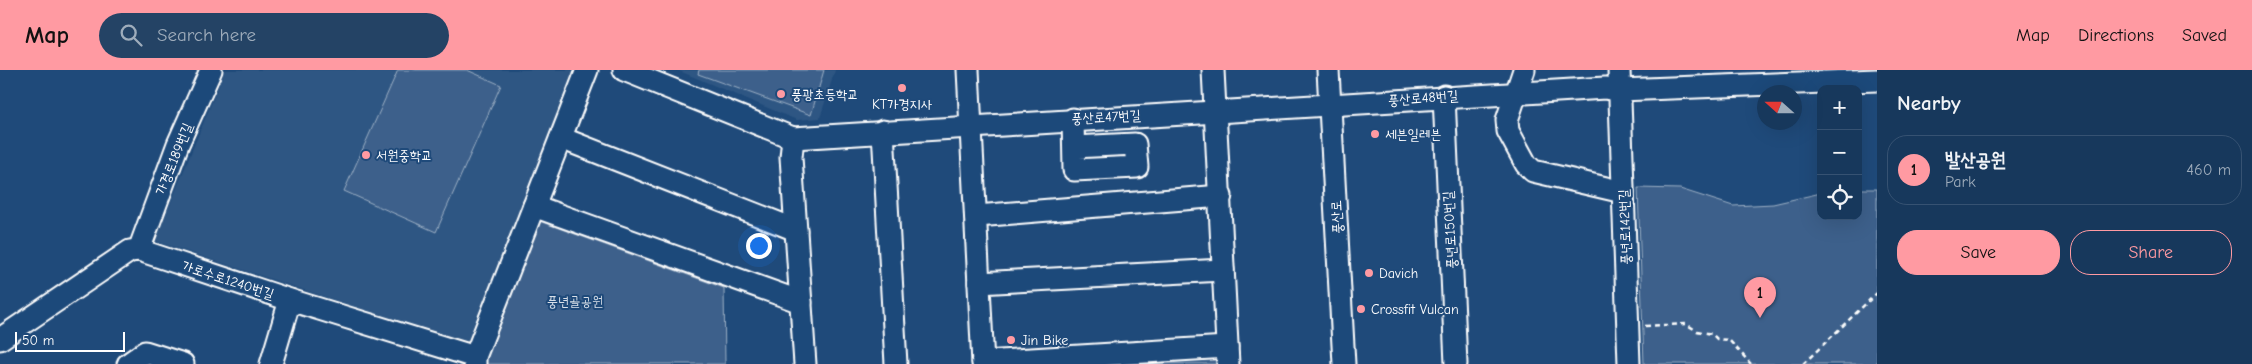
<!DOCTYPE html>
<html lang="en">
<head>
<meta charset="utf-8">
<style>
	body { margin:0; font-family:"Comic Neue","Poor Story",sans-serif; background:#244365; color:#f1f3f6 }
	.controls { position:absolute; right:15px; top:15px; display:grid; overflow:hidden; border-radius:10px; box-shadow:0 5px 20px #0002 }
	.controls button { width:45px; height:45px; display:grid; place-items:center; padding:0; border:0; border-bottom:1px solid #365272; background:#17385c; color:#f1f3f6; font:25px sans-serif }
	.compass { position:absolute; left:1757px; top:15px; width:45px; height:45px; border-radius:50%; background:#17385c; box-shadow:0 5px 20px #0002; rotate:291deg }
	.scale { position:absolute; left:15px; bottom:12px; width:110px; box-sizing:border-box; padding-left:5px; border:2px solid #fff; border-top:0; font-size:14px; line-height:18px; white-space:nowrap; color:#fff; -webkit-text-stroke:4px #1f4a7a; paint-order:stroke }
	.you { position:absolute; left:758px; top:175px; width:18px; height:18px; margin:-12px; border:4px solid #fff; border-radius:50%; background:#1a73e8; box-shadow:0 0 0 8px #1a73e833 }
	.badge { display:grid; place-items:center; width:32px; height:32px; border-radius:50%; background:#ff9aa2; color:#111; font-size:16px; font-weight:700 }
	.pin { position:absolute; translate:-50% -41px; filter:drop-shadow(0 1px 2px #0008) }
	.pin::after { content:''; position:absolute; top:26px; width:18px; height:15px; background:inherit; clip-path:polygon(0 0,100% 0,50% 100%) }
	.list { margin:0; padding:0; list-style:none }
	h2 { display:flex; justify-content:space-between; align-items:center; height:65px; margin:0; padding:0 20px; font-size:21px }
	h2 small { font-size:16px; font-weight:400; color:#9eacbb }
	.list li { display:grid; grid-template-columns:32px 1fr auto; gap:15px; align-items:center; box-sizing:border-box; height:70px; margin:0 10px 10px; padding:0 10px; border:1px solid #365272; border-radius:20px }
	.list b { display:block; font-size:19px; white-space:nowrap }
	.list p { margin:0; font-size:16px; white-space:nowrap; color:#9eacbb }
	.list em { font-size:16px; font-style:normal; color:#9eacbb }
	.actions { display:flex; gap:10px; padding:15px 20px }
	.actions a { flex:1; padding:11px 0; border:1px solid #ff9aa2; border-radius:20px; text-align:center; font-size:18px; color:#ff9aa2 }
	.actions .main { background:#ff9aa2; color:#111 }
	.icon { flex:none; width:28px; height:28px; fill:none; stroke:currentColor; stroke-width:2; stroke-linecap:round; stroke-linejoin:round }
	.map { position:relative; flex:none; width:1877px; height:294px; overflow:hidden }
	header { display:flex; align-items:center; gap:30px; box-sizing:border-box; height:70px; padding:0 25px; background:#ff9aa2; color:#111 }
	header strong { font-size:24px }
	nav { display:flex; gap:28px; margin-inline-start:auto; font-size:18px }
	.search { width:350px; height:45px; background:#244365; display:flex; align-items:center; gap:12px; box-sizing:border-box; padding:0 18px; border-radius:28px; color:#9eacbb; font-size:19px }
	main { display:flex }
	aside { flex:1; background:#17385c }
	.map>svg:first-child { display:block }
</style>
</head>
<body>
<header>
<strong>Map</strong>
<div class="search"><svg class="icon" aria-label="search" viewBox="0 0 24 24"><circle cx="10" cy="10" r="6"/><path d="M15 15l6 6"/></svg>Search here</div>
<nav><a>Map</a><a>Directions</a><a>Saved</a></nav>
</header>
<main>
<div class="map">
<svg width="1877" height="294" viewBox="0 0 1877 294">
	<rect width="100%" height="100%" fill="#1f4a7a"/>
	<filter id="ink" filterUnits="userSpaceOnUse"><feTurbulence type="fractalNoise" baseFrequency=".02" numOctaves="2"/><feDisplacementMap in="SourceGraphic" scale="10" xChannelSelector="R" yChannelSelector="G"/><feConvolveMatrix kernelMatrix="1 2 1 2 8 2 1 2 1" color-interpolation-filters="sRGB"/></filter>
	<g filter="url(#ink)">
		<!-- built -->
		<g fill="#2e5683">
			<polygon points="225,0 576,0 468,274 155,171"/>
			<polygon points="677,0 835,0 820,48 797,50"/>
		</g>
		<!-- green -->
		<g fill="#3c618b" stroke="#9eb0c5">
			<polygon points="398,0 467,0 501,15 436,162 344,121"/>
			<polygon points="699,0 824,0 811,45 698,4"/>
			<polygon points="1638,118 1680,119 1733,136 1773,134 1821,123 1821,146 1858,146 1858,119 1877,119 1877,294 1644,294"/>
			<polygon points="539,151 724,218 725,294 483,294"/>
			<polygon points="1221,284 1222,294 1074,294"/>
		</g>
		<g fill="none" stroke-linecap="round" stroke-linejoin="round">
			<defs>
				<g id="minor">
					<polyline points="624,0 793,68 1605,18 1620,20 1877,10"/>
					<polyline points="968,0 983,294"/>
					<polyline points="1213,0 1228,294"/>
					<polyline points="1328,0 1344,294"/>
					<polyline points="1524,0 1507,50 1508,61 1526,94 1533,101 1623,122"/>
					<polyline points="1619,0 1629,294"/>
					<polyline points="1444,26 1456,294"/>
					<polyline points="1073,49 1074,100 1137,97 1135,74 1074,77"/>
					<polyline points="883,61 896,294"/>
					<polyline points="561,68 796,160"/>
					<polyline points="793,68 791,87 805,294"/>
					<polyline points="534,136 801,232"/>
					<polyline points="977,146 1221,126"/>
					<polyline points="139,180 178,74 211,0"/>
					<polyline points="979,213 1223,200"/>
					<polyline points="0,269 130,181 139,180 290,230 475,287"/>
					<polyline points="983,292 1227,277"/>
					<polyline points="128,294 145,282 183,294"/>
					<polyline points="271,294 290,230"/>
					<polyline points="475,294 475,287 587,0"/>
				</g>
			</defs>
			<!-- minor casing -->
			<use href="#minor" stroke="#fff" stroke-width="25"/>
			<!-- path -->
			<g stroke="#fff" stroke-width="2.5" stroke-dasharray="5 4" stroke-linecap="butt">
				<polyline points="1645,256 1686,254 1697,261 1712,264 1717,269 1729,270 1751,294"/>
				<polyline points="1803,294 1877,223"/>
			</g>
			<!-- minor -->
			<use href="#minor" stroke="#1f4a7a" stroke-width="21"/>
		</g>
	</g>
	<!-- markers -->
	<g fill="#ff9aa2" stroke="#1f4a7a" stroke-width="2">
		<circle cx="902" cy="18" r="5"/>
		<circle cx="781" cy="24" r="5"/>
		<circle cx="1375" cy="64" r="5"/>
		<circle cx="366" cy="85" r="5"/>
		<circle cx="1369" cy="203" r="5"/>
		<circle cx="1361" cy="239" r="5"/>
		<circle cx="1011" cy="270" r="5"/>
	</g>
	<g text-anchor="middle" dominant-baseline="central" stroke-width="4" stroke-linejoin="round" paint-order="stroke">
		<!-- poi labels -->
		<g font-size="14" fill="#fff" stroke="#1f4a7a" text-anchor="start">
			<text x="791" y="24">풍광초등학교</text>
			<text x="902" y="34" text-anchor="middle">KT가경지사</text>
			<text x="1385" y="64">세븐일레븐</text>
			<text x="376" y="85">서원중학교</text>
			<text x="1379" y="203">Davich</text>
			<text x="1371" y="239">Crossfit Vulcan</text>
			<text x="1021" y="270">Jin Bike</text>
		</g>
		<!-- street labels -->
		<g font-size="14" fill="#fff" stroke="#1f4a7a">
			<text transform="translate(1423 28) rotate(-4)">풍산로48번길</text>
			<text transform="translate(1106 47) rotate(-3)">풍산로47번길</text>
			<text transform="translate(174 89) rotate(-68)">가경로189번길</text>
			<text transform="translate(1337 147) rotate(-93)">풍산로</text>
			<text transform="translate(1625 157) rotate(-92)">풍년로142번길</text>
			<text transform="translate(1450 160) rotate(-93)">풍년로150번길</text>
			<text transform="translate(228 210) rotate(18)">가로수로1240번길</text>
		</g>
		<!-- park labels -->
		<g font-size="14" fill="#d8dfe8" stroke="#1f4a7a">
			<text x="575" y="231">풍년골공원</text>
		</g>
	</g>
</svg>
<div class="controls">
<button>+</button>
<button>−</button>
<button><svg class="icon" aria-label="locate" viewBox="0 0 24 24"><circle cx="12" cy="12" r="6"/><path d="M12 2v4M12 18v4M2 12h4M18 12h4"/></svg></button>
</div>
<svg class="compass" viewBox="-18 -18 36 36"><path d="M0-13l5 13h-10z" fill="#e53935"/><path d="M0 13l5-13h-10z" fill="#9eacbb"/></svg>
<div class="scale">50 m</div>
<div class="you"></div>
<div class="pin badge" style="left:1760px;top:248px">1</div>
</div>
<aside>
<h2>Nearby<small></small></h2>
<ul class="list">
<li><span class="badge">1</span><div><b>발산공원</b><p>Park</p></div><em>460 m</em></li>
</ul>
<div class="actions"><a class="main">Save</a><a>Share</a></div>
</aside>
</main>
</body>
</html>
